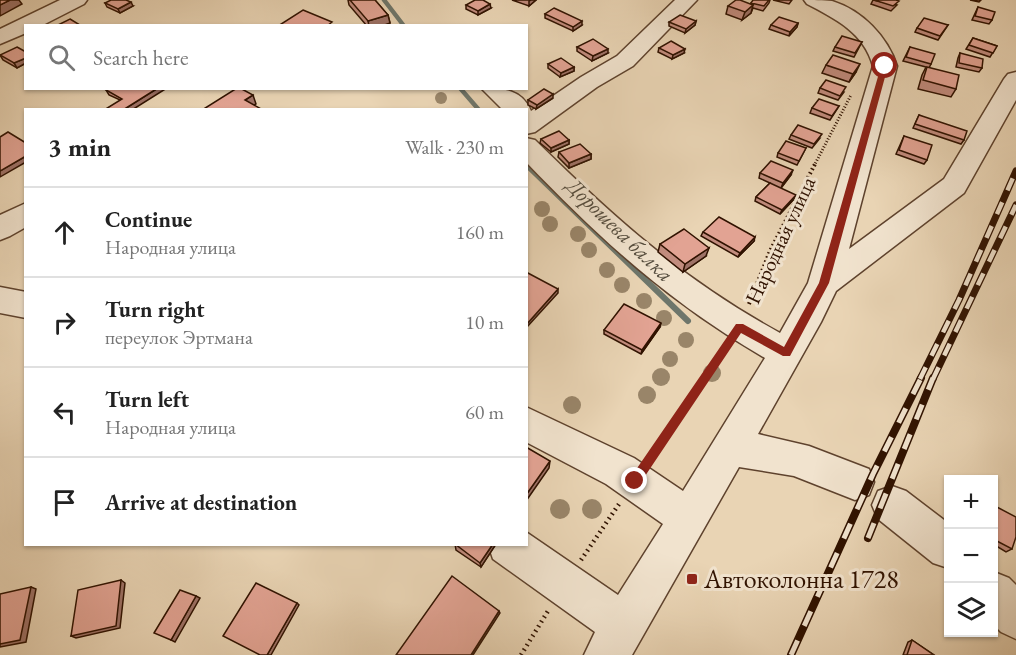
<!DOCTYPE html>
<html lang="en">
<head>
<meta charset="utf-8">
<style>
	body { margin:0; font-family:"EB Garamond",serif; background:#f6f6f6; color:#222 }
	.controls { position:absolute; right:18px; bottom:18px; display:grid; overflow:hidden; border-radius:0px; box-shadow:0 2px 4px #0004 }
	.controls button { width:54px; height:54px; display:grid; place-items:center; padding:0; border:0; border-bottom:2px solid #e0e0e0; background:#fff; color:#222; font:30px sans-serif }
	.stop { position:absolute; width:18px; height:18px; margin:-14px; border:4px solid #8f2418; border-radius:50%; background:#fff }
	.stop.end { background:#8f2418; border-color:#fff; box-shadow:0 2px 6px #0008 }
	.list { margin:0; padding:0; list-style:none }
	h2 { display:flex; justify-content:space-between; align-items:center; height:78px; margin:0; padding:0 24px; font-size:26px }
	h2 small { font-size:20px; font-weight:400; color:#767676 }
	.list li { display:grid; grid-template-columns:39px 1fr auto; gap:18px; align-items:center; box-sizing:border-box; height:90px; padding:0 24px; border-top:2px solid #e0e0e0 }
	.list b { display:block; font-size:22px; white-space:nowrap }
	.list p { margin:0; font-size:20px; white-space:nowrap; color:#767676 }
	.list em { font-size:20px; font-style:normal; color:#767676 }
	.icon { flex:none; width:33px; height:33px; fill:none; stroke:currentColor; stroke-width:2; stroke-linecap:round; stroke-linejoin:round }
	.map { position:relative; flex:none; width:1016px; height:655px; overflow:hidden }
	.search { position:absolute; background:#fff; box-shadow:0 2px 4px #0004; left:24px; top:24px; width:504px; height:66px; display:flex; align-items:center; gap:15px; box-sizing:border-box; padding:0 21px; border-radius:0px; color:#767676; font-size:22px }
	.panel { position:absolute; background:#fff; box-shadow:0 2px 4px #0004; left:24px; top:108px; width:504px; height:438px; border-radius:0px }
	.map>svg:first-child { display:block }
</style>
</head>
<body>
<div class="map">
<svg width="1016" height="655" viewBox="0 0 1016 655">
	<rect width="100%" height="100%" fill="#e9d4b4"/>
	<filter id="stains"><feTurbulence type="fractalNoise" baseFrequency=".00333" numOctaves="4"/><feColorMatrix values="0 0 0 0 .2 0 0 0 0 .09 0 0 0 0 .02 0 0 0 .5 -.17"/></filter>
	<radialGradient id="worn" r=".72"><stop offset=".6" stop-color="#630" stop-opacity="0"/><stop offset="1" stop-color="#630" stop-opacity=".3"/></radialGradient>
	<g fill="none" stroke-linecap="round" stroke-linejoin="round">
		<!-- stream-far1 -->
		<g stroke="#6e766b" stroke-width="4.5">
			<polyline points="384,0 404,26"/>
			<polyline points="460,88 479,110"/>
			<polyline points="526,164 528,166"/>
		</g>
		<!-- stream -->
		<polyline stroke="#6e766b" stroke-width="6" points="526,164 688,321"/>
		<defs>
			<g id="minor">
				<polygon points="60,0 87,0 84,4 41,26 26,26 26,33 0,44 0,29"/>
				<path d="M675,0H697L633,66L597,87L535,132L526,134V110H503L481,88C502,88 522,89 531,111L581,77L617,56Z"/>
				<path d="M804,0C812,0 824,0 832,1C862,10 888,37 897,66L849,249L944,179L1004,79L1008,74L1016,72V100L964,193L836,291L821,322L758,434L809,446L869,469L874,482L869,495L855,500L794,476L739,467L632,655H584L595,632L493,559L488,544H526V532L618,595L663,524L606,484L526,442V407L634,458L683,491L765,358C670,303 602,241 526,162V138L535,140C613,217 683,280 780,333L808,283L873,66C864,33 836,19 807,4Z"/>
				<polygon points="26,203 26,227 10,236 0,240 0,215"/>
				<polygon points="0,287 26,292 26,318 0,313"/>
				<polygon points="892,486 906,491 948,523 948,568 933,563 878,519 872,505 878,491"/>
				<polygon points="994,572 1009,578 1016,585 1016,639 1001,632 994,625"/>
			</g>
		</defs>
		<!-- minor casing -->
		<use href="#minor" stroke="#5e422d" stroke-width="3"/>
		<!-- path-far2 -->
		<polyline stroke="#301200" stroke-width="3" stroke-dasharray="1 2" stroke-linecap="butt" points="814,166 851,95"/>
		<!-- path-far1 -->
		<g stroke="#301200" stroke-width="4" stroke-dasharray="1.5 3" stroke-linecap="butt">
			<polyline points="749,304 770,251 815,164"/>
			<polyline points="704,379 727,345"/>
		</g>
		<!-- path -->
		<g stroke="#301200" stroke-width="4.5" stroke-dasharray="1.5 4" stroke-linecap="butt">
			<polyline points="650,458 705,378"/>
			<polyline points="581,560 619,504"/>
			<polyline points="521,655 548,611"/>
		</g>
		<!-- minor -->
		<use href="#minor" fill="#f1e3ce" fill-rule="evenodd"/>
		<defs>
			<g id="rail-far1">
				<polyline points="920,379 959,300 1016,171"/>
				<polyline points="933,379 1016,205"/>
			</g>
			<g id="rail">
				<polyline points="868,538 933,378"/>
				<polyline points="791,655 873,474 921,378"/>
			</g>
		</defs>
		<!-- rail-far1 casing -->
		<use href="#rail-far1" stroke="#301200" stroke-width="7"/>
		<!-- rail casing -->
		<use href="#rail" stroke="#301200" stroke-width="8"/>
		<!-- rail-far1 -->
		<use href="#rail-far1" stroke="#f1e3ce" stroke-width="4.5" stroke-dasharray="13" stroke-linecap="butt"/>
		<!-- rail -->
		<use href="#rail" stroke="#f1e3ce" stroke-width="5" stroke-dasharray="16" stroke-linecap="butt"/>
	</g>
	<!-- trees -->
	<g fill="#998569">
		<circle cx="441" cy="98" r="6"/>
		<circle cx="542" cy="209" r="8"/>
		<circle cx="550" cy="224" r="8"/>
		<circle cx="578" cy="234" r="8"/>
		<circle cx="589" cy="250" r="8"/>
		<circle cx="607" cy="270" r="8"/>
		<circle cx="622" cy="285" r="8"/>
		<circle cx="644" cy="301" r="8"/>
		<circle cx="664" cy="318" r="8"/>
		<circle cx="686" cy="340" r="8"/>
		<circle cx="670" cy="359" r="8"/>
		<circle cx="712" cy="373" r="9"/>
		<circle cx="661" cy="377" r="9"/>
		<circle cx="647" cy="395" r="9"/>
		<circle cx="572" cy="405" r="9"/>
		<circle cx="560" cy="509" r="10"/>
		<circle cx="592" cy="509" r="10"/>
	</g>
	<!-- wall -->
	<g fill="#c28c7e" stroke="#301200" stroke-width="1.5">
		<polygon points="348,0 375,0 388,15 390,23 382,26 367,26 349,5"/>
		<polygon points="512,0 536,0 529,6"/>
		<polygon points="770,0 769,3 763,11 753,8 751,13 742,20 726,14 728,6 751,4 751,3"/>
		<polygon points="773,0 792,0 789,4"/>
		<polygon points="873,0 897,5 891,11 871,4"/>
		<polygon points="970,0 981,0 979,2"/>
		<polygon points="105,3 133,6 120,13 107,7"/>
		<polygon points="466,5 491,8 478,15 466,9"/>
		<polygon points="978,7 992,20 989,24 972,20"/>
		<polygon points="545,14 582,25 573,31 545,18"/>
		<polygon points="696,21 695,25 685,33 669,26 669,22"/>
		<polygon points="798,23 797,27 789,36 769,29 771,25"/>
		<polygon points="948,25 938,40 915,32 917,28"/>
		<polygon points="973,38 997,46 990,57 966,49"/>
		<polygon points="862,42 854,57 833,51 835,47"/>
		<polygon points="577,47 608,53 592,61 577,51"/>
		<polygon points="910,47 931,64 929,68 956,89 951,97 918,89 922,75 926,67 903,61"/>
		<polygon points="659,48 684,53 672,59 658,52"/>
		<polygon points="26,52 26,63 17,68 3,60 0,55"/>
		<polygon points="960,53 982,68 979,72 956,67 958,58"/>
		<polygon points="548,64 574,67 574,71 560,77 548,68"/>
		<polygon points="826,65 856,72 849,82 822,73"/>
		<polygon points="167,88 120,100 109,95 106,90"/>
		<polygon points="820,88 844,92 838,100 818,93"/>
		<polygon points="553,98 536,109 528,105 528,100"/>
		<polygon points="839,106 830,120 810,113 812,108"/>
		<polygon points="919,115 964,140 961,144 913,128"/>
		<polygon points="791,135 820,138 812,148 789,139"/>
		<polygon points="904,136 927,160 924,164 896,154"/>
		<polygon points="541,139 569,140 569,144 551,152 540,143"/>
		<polygon points="806,148 797,165 777,157 778,153"/>
		<polygon points="559,152 591,154 591,159 569,168 558,157"/>
		<polygon points="760,173 791,175 781,188 794,199 780,214 755,201 756,197 770,183 759,178"/>
		<polygon points="703,232 754,241 738,257 701,236"/>
		<polygon points="660,244 706,256 683,272 658,252"/>
		<polygon points="660,327 641,354 604,334 604,330"/>
		<polygon points="993,505 1012,549 1006,552 993,544"/>
		<polygon points="455,544 496,544 481,567 456,550"/>
		<polygon points="912,640 934,655 903,655 908,642"/>
	</g>
	<!-- shaded-wall -->
	<g fill="#9e7267" stroke="#301200" stroke-width="1.5">
		<polygon points="10,0 19,0 22,4 0,16 0,5"/>
		<polygon points="531,0 536,0 529,6 529,1"/>
		<polygon points="131,2 133,6 120,13 118,9"/>
		<polygon points="490,4 491,8 478,15 478,11"/>
		<polygon points="753,5 751,13 742,20 745,12"/>
		<polygon points="388,15 390,23 382,26 369,26 368,21"/>
		<polygon points="582,21 582,25 573,31 573,27"/>
		<polygon points="696,21 695,25 685,33 686,29"/>
		<polygon points="798,23 797,27 789,36 790,32"/>
		<polygon points="608,49 608,53 592,61 593,56"/>
		<polygon points="685,49 684,53 672,59 673,55"/>
		<polygon points="26,58 26,63 17,68 14,63"/>
		<polygon points="860,64 856,72 849,82 853,74"/>
		<polygon points="574,67 574,71 560,77 561,73"/>
		<polygon points="158,88 167,88 132,110 123,110"/>
		<polygon points="553,94 553,98 536,109 537,105"/>
		<polygon points="253,95 256,104 249,108 245,100"/>
		<polygon points="569,140 569,144 551,152 551,148"/>
		<polygon points="591,154 591,159 569,168 569,163"/>
		<polygon points="26,156 26,162 0,177 0,171"/>
		<polygon points="793,170 791,175 781,188 783,183"/>
		<polygon points="796,195 794,199 780,214 782,210"/>
		<polygon points="755,237 754,241 738,257 740,253"/>
		<polygon points="709,248 706,256 683,272 685,264"/>
		<polygon points="558,289 558,293 526,328 526,325"/>
		<polygon points="661,323 660,327 641,354 642,350"/>
		<polygon points="550,461 549,468 526,501 526,495"/>
		<polygon points="493,544 496,544 481,567 480,563"/>
		<polygon points="121,580 125,583 120,628 76,638 71,636"/>
		<polygon points="31,587 36,589 26,642 0,647 0,644"/>
		<polygon points="196,596 200,598 175,642 171,640"/>
		<polygon points="297,603 299,605 271,655 267,655"/>
		<polygon points="499,611 500,613 473,655 471,655"/>
	</g>
	<!-- building -->
	<g fill="#e2a393" stroke="#301200" stroke-width="1.5">
		<polygon points="0,0 10,0 0,5"/>
		<polygon points="111,0 126,0 131,2 118,9 105,3"/>
		<polygon points="350,0 375,0 388,15 368,21"/>
		<polygon points="475,0 483,0 490,4 478,11 466,5"/>
		<polygon points="736,0 740,0 753,5 745,12 728,6"/>
		<polygon points="753,0 769,0 764,6 751,3"/>
		<polygon points="874,0 896,0 899,1 893,6"/>
		<polygon points="978,7 995,12 992,20 975,16"/>
		<polygon points="554,8 582,21 573,27 545,14"/>
		<polygon points="303,10 332,22 327,26 278,26"/>
		<polygon points="680,15 696,21 686,29 669,22"/>
		<polygon points="779,17 798,23 790,32 771,25"/>
		<polygon points="924,18 948,25 940,36 917,28"/>
		<polygon points="70,19 80,25 56,26"/>
		<polygon points="842,36 862,42 855,53 835,47"/>
		<polygon points="973,38 997,46 993,53 969,45"/>
		<polygon points="593,39 608,49 593,56 577,47"/>
		<polygon points="671,41 685,49 673,55 659,48"/>
		<polygon points="17,47 26,52 26,58 14,63 0,55"/>
		<polygon points="910,47 935,54 931,64 906,57"/>
		<polygon points="960,53 983,59 982,68 959,63"/>
		<polygon points="833,55 860,64 853,74 826,65"/>
		<polygon points="561,58 574,67 561,73 548,64"/>
		<polygon points="927,67 959,75 956,89 923,80"/>
		<polygon points="826,80 846,87 840,96 820,88"/>
		<polygon points="109,88 158,88 123,110 104,110 122,99 106,90"/>
		<polygon points="237,88 240,88 253,95 245,100 263,110 202,110"/>
		<polygon points="544,89 553,94 537,105 528,100"/>
		<polygon points="819,99 839,106 832,116 812,108"/>
		<polygon points="919,115 967,131 964,140 915,124"/>
		<polygon points="798,125 822,134 814,144 791,135"/>
		<polygon points="559,131 569,140 551,148 541,139"/>
		<polygon points="8,132 26,143 26,156 0,171 0,137"/>
		<polygon points="904,136 932,145 927,160 899,150"/>
		<polygon points="786,141 806,148 799,161 778,153"/>
		<polygon points="580,144 591,154 569,163 559,152"/>
		<polygon points="771,161 793,170 783,183 760,173"/>
		<polygon points="770,183 796,195 782,210 756,197"/>
		<polygon points="719,217 755,237 740,253 703,232"/>
		<polygon points="684,229 709,248 685,264 660,244"/>
		<polygon points="526,272 558,289 526,325"/>
		<polygon points="624,304 661,323 642,350 604,330"/>
		<polygon points="526,447 550,461 526,495"/>
		<polygon points="993,505 1016,517 1016,537 1012,549 993,539"/>
		<polygon points="455,544 493,544 480,563"/>
		<polygon points="452,576 499,611 471,655 396,655"/>
		<polygon points="121,580 116,626 71,636 78,590"/>
		<polygon points="256,583 297,603 267,655 260,655 223,636"/>
		<polygon points="31,587 20,640 0,644 0,594"/>
		<polygon points="180,590 196,596 171,640 154,633"/>
		<polygon points="912,640 934,655 907,655"/>
	</g>
	<!-- route -->
	<polygon fill="#8f2418" points="885,64 888,66 829,283 790,356 783,356 741,333 639,485 631,485 631,477 736,324 743,324 784,347 819,283 881,66"/>
	<!-- markers -->
	<rect fill="#8f2418" stroke="#f1e3ce" stroke-width="2" x="686" y="573" width="12" height="12" rx="3"/>
	<g text-anchor="middle" dominant-baseline="central" stroke-width="6" stroke-linejoin="round" paint-order="stroke">
		<!-- street labels -->
		<g font-size="21" fill="#301200" stroke="#f1e3ce">
			<text transform="translate(780 240) rotate(-65)">Народная улица</text>
		</g>
		<!-- water labels -->
		<g font-size="22" font-style="italic" fill="#544c3e" stroke="#f1e3ce">
			<text transform="translate(620 230) rotate(44)">Дорошева балка</text>
		</g>
		<!-- near-poi labels -->
		<g font-size="26" fill="#301200" stroke="#f1e3ce" text-anchor="start">
			<text x="704" y="579">Автоколонна 1728</text>
		</g>
	</g>
	<rect width="100%" height="100%" filter="url(#stains)"/>
	<rect width="100%" height="100%" fill="url(#worn)"/>
</svg>
<div class="controls">
<button>+</button>
<button>−</button>
<button><svg class="icon" aria-label="layers" viewBox="0 0 24 24"><path d="M12 4l9 5-9 5-9-5zM3 14l9 5 9-5"/></svg></button>
</div>
<div class="stop" style="left:885px;top:66px"></div>
<div class="stop end" style="left:635px;top:481px"></div>
<div class="search"><svg class="icon" aria-label="search" viewBox="0 0 24 24"><circle cx="10" cy="10" r="6"/><path d="M15 15l6 6"/></svg>Search here</div>
<section class="panel">
<h2>3 min<small>Walk · 230 m</small></h2>
<ul class="list">
<li><svg class="icon" aria-label="ahead" viewBox="0 0 24 24"><path d="M12 20V5M6 11l6-6 6 6"/></svg><div><b>Continue</b><p>Народная улица</p></div><em>160 m</em></li>
<li><svg class="icon" aria-label="right" viewBox="0 0 24 24"><path d="M7 20v-9h11M14 6l5 5-5 5"/></svg><div><b>Turn right</b><p>переулок Эртмана</p></div><em>10 m</em></li>
<li><svg class="icon" aria-label="left" viewBox="0 0 24 24"><path d="M17 20v-9H6M10 6l-5 5 5 5"/></svg><div><b>Turn left</b><p>Народная улица</p></div><em>60 m</em></li>
<li><svg class="icon" aria-label="arrive" viewBox="0 0 24 24"><path d="M6 21V4h12l-3 4 3 4H6"/></svg><div><b>Arrive at destination</b></div></li>
</ul>
</section>
</div>
</body>
</html>
